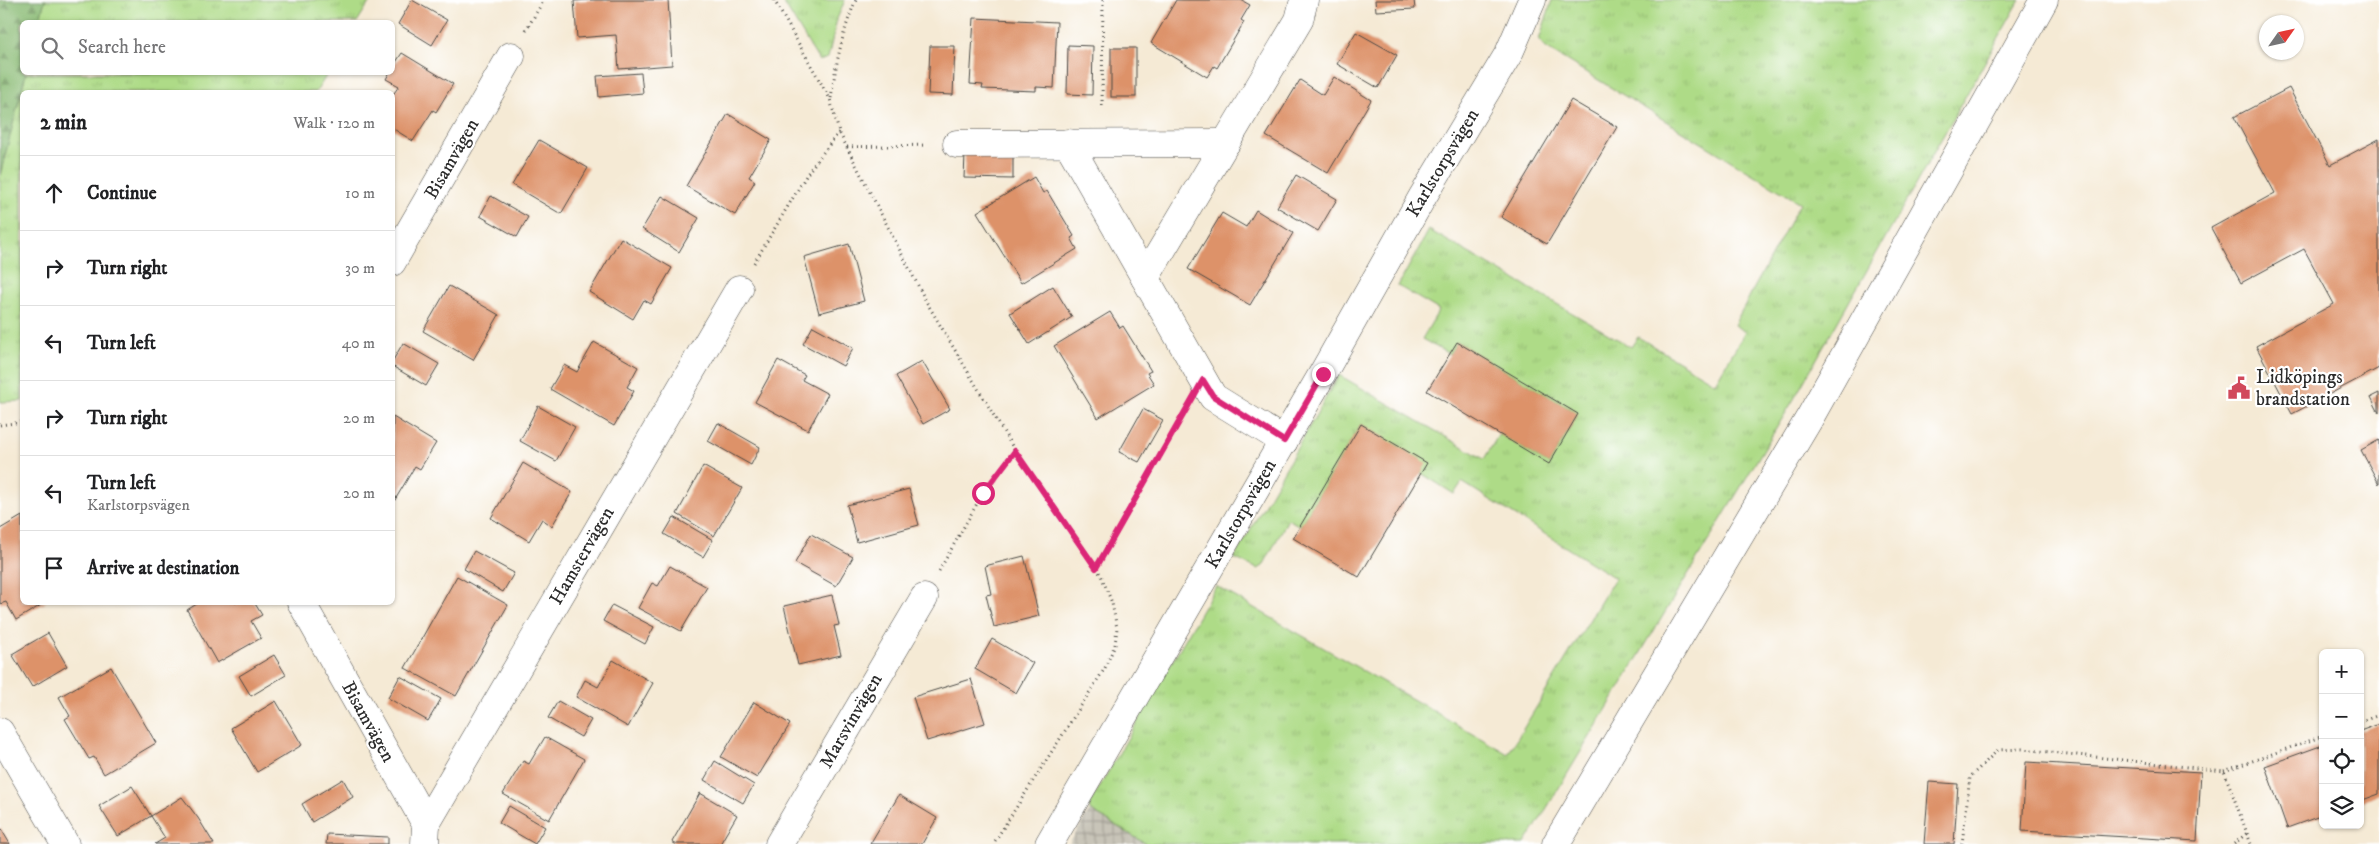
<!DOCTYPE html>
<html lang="en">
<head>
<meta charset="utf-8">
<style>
	body { margin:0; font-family:"IM FELL DW Pica",serif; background:#f6f6f6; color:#202124 }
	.controls { position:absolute; right:15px; bottom:15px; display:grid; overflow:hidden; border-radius:8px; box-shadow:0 1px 4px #0004 }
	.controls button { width:45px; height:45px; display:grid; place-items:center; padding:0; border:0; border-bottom:1px solid #e0e0e0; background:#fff; color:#202124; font:25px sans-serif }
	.compass { position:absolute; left:2259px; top:15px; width:45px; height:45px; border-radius:50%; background:#fff; box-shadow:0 1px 4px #0004; rotate:56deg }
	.stop { position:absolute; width:15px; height:15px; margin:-11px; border:4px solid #db2777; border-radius:50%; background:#fff }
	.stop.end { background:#db2777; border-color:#fff; box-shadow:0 1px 5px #0008 }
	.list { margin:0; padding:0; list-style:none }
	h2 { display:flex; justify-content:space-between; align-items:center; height:65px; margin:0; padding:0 20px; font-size:21px }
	h2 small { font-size:16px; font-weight:400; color:#757577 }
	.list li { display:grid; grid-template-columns:32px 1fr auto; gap:15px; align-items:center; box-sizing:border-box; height:75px; padding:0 20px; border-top:1px solid #e0e0e0 }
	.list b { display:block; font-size:19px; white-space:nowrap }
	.list p { margin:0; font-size:16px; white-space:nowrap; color:#757577 }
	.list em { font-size:16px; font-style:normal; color:#757577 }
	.icon { flex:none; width:28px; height:28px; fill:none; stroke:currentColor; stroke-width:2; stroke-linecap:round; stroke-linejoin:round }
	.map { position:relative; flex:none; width:2379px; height:844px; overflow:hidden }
	.search { position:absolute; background:#fff; box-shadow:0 1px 4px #0004; left:20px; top:20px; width:375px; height:55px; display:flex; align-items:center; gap:12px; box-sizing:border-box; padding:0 18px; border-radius:8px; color:#757577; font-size:19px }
	.panel { position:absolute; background:#fff; box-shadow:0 1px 4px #0004; left:20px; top:90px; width:375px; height:515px; border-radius:8px }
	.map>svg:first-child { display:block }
</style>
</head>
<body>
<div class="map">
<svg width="2379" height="844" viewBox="0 0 2379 844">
	<defs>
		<pattern id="industrial-grid" width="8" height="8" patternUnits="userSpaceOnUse" patternTransform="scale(1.25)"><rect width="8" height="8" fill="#c8c4b8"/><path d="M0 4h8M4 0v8" fill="none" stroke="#a39f96"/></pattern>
		<pattern id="grass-tufts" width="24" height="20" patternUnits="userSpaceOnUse" patternTransform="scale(1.25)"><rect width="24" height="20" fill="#aedb87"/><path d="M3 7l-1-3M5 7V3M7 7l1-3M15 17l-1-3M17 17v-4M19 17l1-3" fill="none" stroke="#96bc75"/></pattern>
		<pattern id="forest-firs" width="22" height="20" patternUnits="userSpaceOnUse" patternTransform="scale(1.25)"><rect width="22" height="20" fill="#8abb74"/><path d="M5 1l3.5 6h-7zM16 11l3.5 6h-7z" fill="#71985f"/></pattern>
	</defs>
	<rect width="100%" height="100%" fill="#fff"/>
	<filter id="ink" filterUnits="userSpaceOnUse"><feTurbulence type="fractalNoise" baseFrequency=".02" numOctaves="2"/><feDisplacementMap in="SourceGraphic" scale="10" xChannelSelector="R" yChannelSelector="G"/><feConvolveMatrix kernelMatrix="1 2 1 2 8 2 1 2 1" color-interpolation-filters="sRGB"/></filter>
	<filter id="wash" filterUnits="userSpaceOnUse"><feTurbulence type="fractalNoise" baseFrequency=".0096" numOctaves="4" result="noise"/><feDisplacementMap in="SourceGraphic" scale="20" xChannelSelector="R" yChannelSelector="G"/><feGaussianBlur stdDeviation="1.12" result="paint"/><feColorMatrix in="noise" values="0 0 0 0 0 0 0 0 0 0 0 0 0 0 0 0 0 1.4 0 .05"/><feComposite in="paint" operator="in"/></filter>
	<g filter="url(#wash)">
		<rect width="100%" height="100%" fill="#f5ead5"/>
		<!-- industrial -->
		<polygon fill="url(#industrial-grid)" points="1090,810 1146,844 1069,844"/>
		<!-- grass -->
		<g fill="url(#grass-tufts)" stroke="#6c8359">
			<polygon points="45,0 371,0 357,22 39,22"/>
			<polygon points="782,0 845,0 837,19 828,58 819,61"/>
			<polygon points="1552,0 2020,0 1794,399 1525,844 1146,844 1090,810 1089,805 1216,586 1508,754 1615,578 1462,482 1454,494 1421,473 1426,463 1361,424 1300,526 1288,519 1263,566 1258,569 1234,558 1339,375 1484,459 1499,434 1549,464 1578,414 1457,342 1449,354 1422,339 1439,310 1398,286 1429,230 1631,347 1638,337 1715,383 1745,332 1734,325 1800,203 1546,48 1539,40"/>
			<polygon points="26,73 328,73 316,92 22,92 22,401 0,402 0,175"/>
		</g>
		<!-- forest -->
		<polygon fill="url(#forest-firs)" stroke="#5a7350" points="0,0 45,0 39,22 22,22 22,72 26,73 0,175"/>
		<g id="blocks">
			<!-- building -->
			<g fill="#dd9269">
				<polygon points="412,0 447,20 432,45 398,24"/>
				<polygon points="590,0 668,0 672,65 619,69 616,35 577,38 574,1"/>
				<polygon points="1176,0 1241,0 1250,5 1241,20 1244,22 1217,68 1214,66 1207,77 1151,43"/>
				<polygon points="1375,0 1414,0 1415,9 1376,11"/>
				<polygon points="974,18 1057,22 1054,88 1036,87 1036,91 982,89 983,85 970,84"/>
				<polygon points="1356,32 1397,55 1378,88 1337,64"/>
				<polygon points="1068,45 1093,46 1092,95 1067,94"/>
				<polygon points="930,46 955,46 953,95 928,94"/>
				<rect x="1111" y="48" width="25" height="49"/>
				<polygon points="402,53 453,84 436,112 433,110 413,141 392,128 392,96 399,86 386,79 390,72 392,72 392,68"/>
				<polygon points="641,73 643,93 599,97 597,76"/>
				<polygon points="1334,77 1371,100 1328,173 1266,136 1300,80 1323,95"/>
				<polygon points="2289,88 2330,165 2379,139 2379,368 2292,414 2256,346 2334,304 2304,249 2241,283 2211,228 2275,193 2234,117"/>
				<polygon points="1571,100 1617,127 1547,244 1501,217"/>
				<polygon points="728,114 771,140 749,177 755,181 735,215 686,186"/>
				<polygon points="539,140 588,168 561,214 512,185"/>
				<polygon points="965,154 1013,154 1013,179 964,178"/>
				<polygon points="1296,175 1337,199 1318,231 1277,207"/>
				<polygon points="1034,177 1043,193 1047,191 1074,236 1071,238 1077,249 1021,283 977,212"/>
				<polygon points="491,196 528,217 517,237 480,216"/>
				<polygon points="662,196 699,218 679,252 642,229"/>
				<polygon points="1256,210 1293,233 1250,305 1188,269 1222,213 1246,227"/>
				<polygon points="621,238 672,268 651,304 644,300 633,319 589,292"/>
				<polygon points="849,244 864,301 819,313 804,257"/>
				<polygon points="449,286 499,315 473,360 423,331"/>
				<polygon points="1053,286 1072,317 1029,344 1010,313"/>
				<polygon points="1110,312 1120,328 1123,326 1151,371 1147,373 1154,384 1098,418 1054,346"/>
				<polygon points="813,326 853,348 843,366 803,344"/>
				<polygon points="594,342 638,367 627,387 634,391 614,426 550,389 564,365 577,372"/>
				<polygon points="1457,342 1578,414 1549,464 1427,391"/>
				<polygon points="403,343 439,364 426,386 392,366 392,362"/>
				<polygon points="778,360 805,375 802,380 828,394 808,430 755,402"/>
				<polygon points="922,361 950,409 923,424 896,376"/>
				<polygon points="2379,393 2379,413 2371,397"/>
				<polygon points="538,406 575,427 556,461 520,441"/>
				<polygon points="1143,409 1163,420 1139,462 1119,452"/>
				<polygon points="393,417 436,443 420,469 415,466 392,505"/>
				<polygon points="718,423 760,447 751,465 708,441"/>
				<polygon points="1361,424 1427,463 1359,577 1293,538"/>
				<polygon points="2379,440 2379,484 2361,450"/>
				<polygon points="523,463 572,492 552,526 542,519 529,541 491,518"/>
				<polygon points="703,466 742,488 714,536 677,514"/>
				<polygon points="909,489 919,525 857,542 847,505"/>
				<polygon points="22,516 22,602 46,602 16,620 6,602 0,604 0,529"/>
				<polygon points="674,517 713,540 703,557 664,534"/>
				<polygon points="811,534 853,557 836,586 795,563"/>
				<polygon points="474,551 514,573 503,592 464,569"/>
				<polygon points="1024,556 1039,616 994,627 986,595 991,594 985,566"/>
				<polygon points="670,566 707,587 681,631 638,608 652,583 658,586"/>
				<polygon points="457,576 508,605 456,696 405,668"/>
				<polygon points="832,595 839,625 834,626 841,655 798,665 784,606"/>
				<polygon points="200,602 254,602 262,615 251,621 261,638 217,663 187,610"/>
				<polygon points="612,605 654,627 645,644 603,621"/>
				<polygon points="48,633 67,666 32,687 12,654"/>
				<polygon points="992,639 1033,663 1016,693 975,669"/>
				<polygon points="274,655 286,675 251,696 239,676"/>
				<polygon points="613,660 653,683 628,727 576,697 585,680 598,687"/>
				<polygon points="111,667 156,743 104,774 94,757 89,759 65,719 70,716 59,697"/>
				<polygon points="400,676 441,699 428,721 388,698"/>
				<polygon points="971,679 985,723 927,741 913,697"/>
				<polygon points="276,701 302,745 257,772 231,728"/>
				<polygon points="558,701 591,720 581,737 548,718"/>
				<polygon points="754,702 790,724 757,778 721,757"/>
				<polygon points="2379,724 2379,794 2360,801 2360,731"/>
				<polygon points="545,737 584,759 549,820 503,794 523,761 529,764"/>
				<polygon points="2323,745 2323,815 2287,828 2265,766"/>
				<polygon points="715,761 754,785 743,803 704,780"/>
				<polygon points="2026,762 2201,772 2197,841 2022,831"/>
				<polygon points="343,779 353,797 312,822 302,804"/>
				<polygon points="1929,782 1958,784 1954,844 1924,844"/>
				<polygon points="132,786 151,816 118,836 99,806"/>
				<polygon points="700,793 737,815 720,844 675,844 672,842"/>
				<polygon points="899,795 937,818 922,844 870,844"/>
				<polygon points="182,797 198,818 214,844 155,844 165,838 151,816"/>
				<polygon points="509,806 545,827 535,844 499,823"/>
				<polygon points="0,827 10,844 0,844"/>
				<polygon points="327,834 388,837 388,844 326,844"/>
			</g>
		</g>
	</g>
	<g filter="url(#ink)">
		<use href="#blocks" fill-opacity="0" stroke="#494844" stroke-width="1"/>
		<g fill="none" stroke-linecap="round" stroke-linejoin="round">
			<defs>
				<g id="minor">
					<polyline points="1068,143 1145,278"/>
					<polyline points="957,144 1226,143"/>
					<polyline points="392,262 511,56"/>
					<polyline points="1284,441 1213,397 1145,278 1299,20 1304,0"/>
					<polyline points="301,602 426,824 425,844"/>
					<polyline points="0,732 65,844"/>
					<polyline points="426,824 739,289"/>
					<polyline points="779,844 924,598"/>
					<polyline points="1049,844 1323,373 1423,196 1509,53 1532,0"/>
				</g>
				<polyline id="major" points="1556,844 1809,419 2044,0"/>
			</defs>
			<!-- minor casing -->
			<use href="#minor" stroke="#494844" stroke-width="29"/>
			<!-- major casing -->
			<use href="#major" stroke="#494844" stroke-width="29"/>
			<!-- path -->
			<g stroke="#494844" stroke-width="3" stroke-dasharray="1 4" stroke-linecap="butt">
				<polyline points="774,0 830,99 839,132 927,303 1015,451 1101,575 1112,603 1117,628 1115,645 1105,668 993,844"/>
				<polyline points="526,30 544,0"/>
				<path d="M831,98C836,64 842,32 856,0"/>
				<polyline points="1102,111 1103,0"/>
				<polyline points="847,147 927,145"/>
				<polyline points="754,263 809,171 839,132"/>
				<polyline points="0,425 22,422"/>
				<polyline points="1096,568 1185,412"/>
				<polyline points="939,571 983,493 1015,451"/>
				<polyline points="2360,722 2379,715"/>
				<polyline points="2224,771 2323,736"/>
				<polyline points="1962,844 1970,777 1998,750 2022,749 2224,771 2251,844"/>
				<polyline points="2234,844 2247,833"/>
			</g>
			<!-- minor -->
			<use href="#minor" stroke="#fff" stroke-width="28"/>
			<!-- major -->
			<use href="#major" stroke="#fff" stroke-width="28"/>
		</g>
	</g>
	<g fill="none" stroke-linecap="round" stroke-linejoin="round" filter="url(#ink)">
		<!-- route -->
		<polyline stroke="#db2777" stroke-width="6" points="983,493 1015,451 1096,568 1203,380 1213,396 1284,441 1323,374"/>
	</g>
	<!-- icons -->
	<defs>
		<symbol id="civic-bare" viewBox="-9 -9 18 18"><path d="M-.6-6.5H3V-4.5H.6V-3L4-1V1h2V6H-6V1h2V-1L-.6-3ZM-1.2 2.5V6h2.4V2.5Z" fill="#d1495b" stroke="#fff" stroke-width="2.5" paint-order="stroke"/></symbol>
	</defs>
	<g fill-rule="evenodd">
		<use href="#civic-bare" x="2223" y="372" width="32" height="32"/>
	</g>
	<g text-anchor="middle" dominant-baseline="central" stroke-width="4.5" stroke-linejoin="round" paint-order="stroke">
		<!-- street labels -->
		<g font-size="19" fill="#2b2b2b" stroke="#fff">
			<text transform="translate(452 159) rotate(-60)">Bisamvägen</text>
			<text transform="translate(1443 163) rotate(-59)">Karlstorpsvägen</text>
			<text transform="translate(1241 514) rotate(-60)">Karlstorpsvägen</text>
			<text transform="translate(582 556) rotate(-60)">Hamstervägen</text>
			<text transform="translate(851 721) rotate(-60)">Marsvinvägen</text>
			<text transform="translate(368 722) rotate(61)">Bisamvägen</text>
		</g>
		<!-- poi labels -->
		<g font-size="19" fill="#2b2b2b" stroke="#fff" text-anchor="start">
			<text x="2256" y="377">Lidköpings<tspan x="2256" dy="22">brandstation</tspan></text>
		</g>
	</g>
</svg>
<div class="controls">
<button>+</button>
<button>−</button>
<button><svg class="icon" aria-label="locate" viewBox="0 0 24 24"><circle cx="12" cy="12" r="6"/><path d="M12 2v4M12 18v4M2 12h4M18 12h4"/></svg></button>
<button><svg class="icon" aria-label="layers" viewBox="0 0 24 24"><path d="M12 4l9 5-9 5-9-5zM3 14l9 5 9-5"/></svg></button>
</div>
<svg class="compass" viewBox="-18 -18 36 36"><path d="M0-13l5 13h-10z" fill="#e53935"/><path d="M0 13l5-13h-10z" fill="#757577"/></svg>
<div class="stop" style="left:983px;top:493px"></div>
<div class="stop end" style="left:1323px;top:374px"></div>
<div class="search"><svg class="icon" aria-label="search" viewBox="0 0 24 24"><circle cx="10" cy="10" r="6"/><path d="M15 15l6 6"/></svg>Search here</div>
<section class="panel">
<h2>2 min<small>Walk · 120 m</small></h2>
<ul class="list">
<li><svg class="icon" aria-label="ahead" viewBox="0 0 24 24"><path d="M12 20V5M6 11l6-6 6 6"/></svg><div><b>Continue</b></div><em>10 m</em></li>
<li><svg class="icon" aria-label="right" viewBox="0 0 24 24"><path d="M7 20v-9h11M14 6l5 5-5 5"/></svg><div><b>Turn right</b></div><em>30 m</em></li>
<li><svg class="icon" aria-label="left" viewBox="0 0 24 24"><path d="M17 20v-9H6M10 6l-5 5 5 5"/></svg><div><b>Turn left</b></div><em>40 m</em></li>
<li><svg class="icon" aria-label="right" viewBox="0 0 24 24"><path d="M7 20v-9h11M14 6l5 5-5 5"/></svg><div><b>Turn right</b></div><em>20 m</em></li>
<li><svg class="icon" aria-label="left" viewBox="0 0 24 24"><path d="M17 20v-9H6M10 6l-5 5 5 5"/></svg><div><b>Turn left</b><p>Karlstorpsvägen</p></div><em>20 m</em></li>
<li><svg class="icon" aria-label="arrive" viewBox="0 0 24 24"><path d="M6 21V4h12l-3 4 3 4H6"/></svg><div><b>Arrive at destination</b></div></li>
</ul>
</section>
</div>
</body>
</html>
